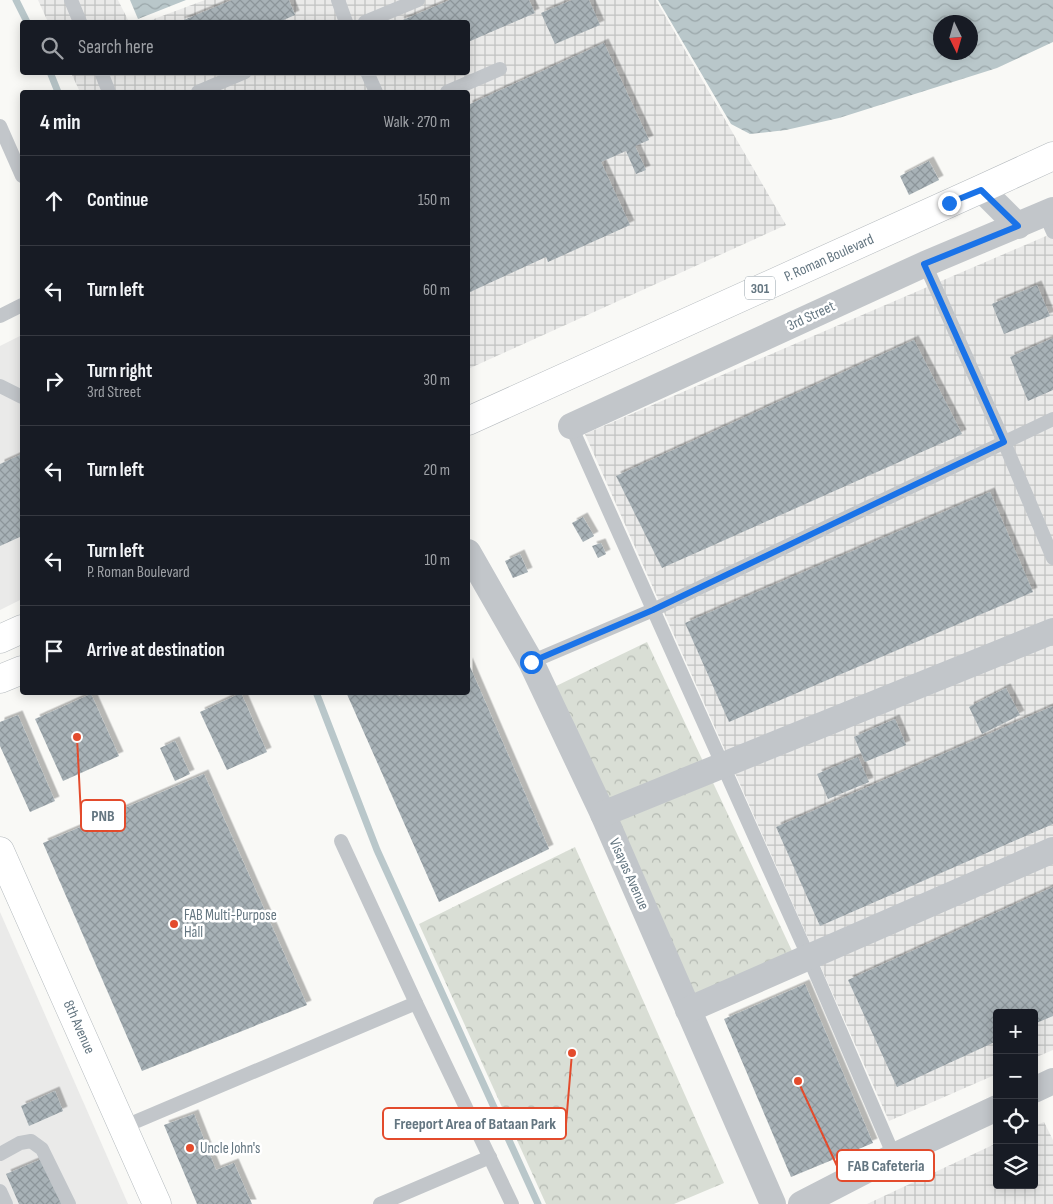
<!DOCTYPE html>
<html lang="en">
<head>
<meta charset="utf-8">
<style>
	body { margin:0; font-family:"Sofia Sans Condensed",sans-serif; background:#20242c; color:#f1f3f6 }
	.controls { position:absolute; right:15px; bottom:15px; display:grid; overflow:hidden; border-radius:5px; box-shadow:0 2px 12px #0003 }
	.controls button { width:45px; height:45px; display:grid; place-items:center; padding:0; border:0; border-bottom:1px solid #363941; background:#171b24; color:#f1f3f6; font:25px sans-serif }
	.compass { position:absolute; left:933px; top:15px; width:45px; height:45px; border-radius:50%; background:#171b24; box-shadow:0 2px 12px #0003; rotate:175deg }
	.stop { position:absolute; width:15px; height:15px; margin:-11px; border:4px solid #1a73e8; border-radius:50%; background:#fff }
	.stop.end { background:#1a73e8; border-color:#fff; box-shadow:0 1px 5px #0008 }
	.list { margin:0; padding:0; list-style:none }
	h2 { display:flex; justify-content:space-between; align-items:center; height:65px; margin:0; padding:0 20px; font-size:21px }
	h2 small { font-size:16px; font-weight:400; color:#9ea1a6 }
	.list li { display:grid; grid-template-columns:32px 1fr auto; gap:15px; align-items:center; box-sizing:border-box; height:90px; padding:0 20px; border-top:1px solid #363941 }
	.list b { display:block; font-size:19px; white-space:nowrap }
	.list p { margin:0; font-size:16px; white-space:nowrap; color:#9ea1a6 }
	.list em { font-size:16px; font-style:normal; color:#9ea1a6 }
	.icon { flex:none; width:28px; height:28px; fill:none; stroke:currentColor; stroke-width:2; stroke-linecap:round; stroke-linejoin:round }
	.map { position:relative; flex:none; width:1053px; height:1204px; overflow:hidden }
	.search { position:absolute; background:#171b24; box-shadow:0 2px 12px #0003; left:20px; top:20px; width:450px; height:55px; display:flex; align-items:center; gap:12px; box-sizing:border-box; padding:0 18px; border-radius:5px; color:#9ea1a6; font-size:19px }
	.panel { position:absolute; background:#171b24; box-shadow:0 2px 12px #0003; left:20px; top:90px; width:450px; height:605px; border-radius:5px }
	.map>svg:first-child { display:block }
</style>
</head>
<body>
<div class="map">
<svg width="1053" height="1204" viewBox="0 0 1053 1204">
	<defs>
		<pattern id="industrial-grid" width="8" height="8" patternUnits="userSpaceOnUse" patternTransform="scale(1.25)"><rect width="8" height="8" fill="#eaeae9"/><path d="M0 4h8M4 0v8" fill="none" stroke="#c1c2c2"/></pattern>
		<pattern id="forest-crowns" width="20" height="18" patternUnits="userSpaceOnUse" patternTransform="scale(1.25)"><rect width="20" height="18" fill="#d9ded5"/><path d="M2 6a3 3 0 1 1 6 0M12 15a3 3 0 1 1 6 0" fill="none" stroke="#b4b9b2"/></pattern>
		<pattern id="water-waves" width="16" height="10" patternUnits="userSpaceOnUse" patternTransform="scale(1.25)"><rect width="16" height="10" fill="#b9c7ca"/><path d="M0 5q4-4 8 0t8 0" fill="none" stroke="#9aa6a9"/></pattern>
		<pattern id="building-cross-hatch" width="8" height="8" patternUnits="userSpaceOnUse" patternTransform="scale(1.25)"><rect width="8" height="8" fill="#a8b2b7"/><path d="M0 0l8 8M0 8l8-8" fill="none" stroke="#8c959a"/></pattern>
		<filter id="shadow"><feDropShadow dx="4.5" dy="-4.5" stdDeviation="0" flood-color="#0004"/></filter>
	</defs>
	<rect width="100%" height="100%" fill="#f9f9f6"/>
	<!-- built -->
	<g fill="#eaeae9">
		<polygon points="22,335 22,599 0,610 0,346"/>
		<polygon points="0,912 128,1204 0,1204"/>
	</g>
	<!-- industrial -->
	<g fill="url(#industrial-grid)">
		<polygon points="38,0 118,0 129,22 48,22"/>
		<polygon points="205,0 656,0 786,225 468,369 468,92 80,92 71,73 468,72 468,22 146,22"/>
		<polygon points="1053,233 1053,1050 1034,1058 1034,1013 997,1013 997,1074 889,1121 585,434"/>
		<polygon points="1044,1122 1053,1140 1053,1204 867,1204 997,1143 997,1185 1034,1185 1034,1126"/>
	</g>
	<!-- forest -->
	<g fill="url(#forest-crowns)">
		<polygon points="647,642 792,951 692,996 552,688"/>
		<polygon points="575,847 724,1183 674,1204 546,1204 419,924"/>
	</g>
	<!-- water -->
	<g fill="url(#water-waves)" fill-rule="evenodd">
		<polygon points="130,0 186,0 138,19"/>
		<path d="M658,0H1053V42L997,68L839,118L786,130L750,134L731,124ZM940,22H970V52H940Z"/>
	</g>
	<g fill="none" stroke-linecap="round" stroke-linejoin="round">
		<!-- stream -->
		<g stroke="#b9c7ca" stroke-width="7">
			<polyline points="16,0 27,22"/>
			<polyline points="50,72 58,92"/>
			<polyline points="316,692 377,850 538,1204"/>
		</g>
	</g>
	<!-- building -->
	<g fill="url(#building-cross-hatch)" filter="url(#shadow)">
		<polygon points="232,0 289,0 295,15 279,22 179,22"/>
		<polygon points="450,0 529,0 535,13 468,42 468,22 398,22"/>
		<polygon points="572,0 589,0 600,25 555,44 541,13"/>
		<polygon points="604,43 649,140 635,146 646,170 636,174 626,151 601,162 630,225 548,262 546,257 468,293 468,105"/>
		<polygon points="929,161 939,180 909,195 900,176"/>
		<polygon points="1037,285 1050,316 1004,334 992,304"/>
		<polygon points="1053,338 1053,390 1028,401 1010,357"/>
		<polygon points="914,340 962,434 662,568 616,476"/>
		<polygon points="22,454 22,536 0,546 0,464"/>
		<polygon points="990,492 1033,592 729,722 685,623"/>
		<polygon points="583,517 594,536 583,542 572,523"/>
		<polygon points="601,543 606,554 598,558 592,546"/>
		<polygon points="520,554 528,572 513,578 505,561"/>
		<polygon points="468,662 549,849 439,902 346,692 397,692 399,696 407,692 468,692"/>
		<polygon points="1006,688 1020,715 982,734 969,707"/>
		<polygon points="241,693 267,752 227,770 200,712"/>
		<polygon points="91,694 119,756 63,781 35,719"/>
		<polygon points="1053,706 1053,824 820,926 776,827"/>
		<polygon points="18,715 55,801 30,812 0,746 0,722"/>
		<polygon points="895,719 906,745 865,762 854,737"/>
		<polygon points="175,741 190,774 175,781 160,748"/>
		<polygon points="858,757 869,782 828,799 817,774"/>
		<polygon points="204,774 307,1005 142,1071 43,843"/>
		<polygon points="1053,887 1053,1016 1034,1024 1034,1013 997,1013 997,1041 897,1087 848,980"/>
		<polygon points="805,984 873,1143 791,1177 724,1019"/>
		<polygon points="55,1091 63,1111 29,1126 21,1106"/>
		<polygon points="194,1114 216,1170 234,1163 252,1204 197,1204 164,1125"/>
		<polygon points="44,1158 63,1204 19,1204 6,1174"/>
	</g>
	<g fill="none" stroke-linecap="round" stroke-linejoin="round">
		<defs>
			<polyline id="secondary" points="0,851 157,1204"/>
			<g id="primary">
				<polyline points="468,421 981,189 1053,156"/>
				<polyline points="0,639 22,629"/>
				<polyline points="0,679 22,670"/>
			</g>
		</defs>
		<!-- secondary casing -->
		<use href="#secondary" stroke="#b4babe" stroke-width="29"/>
		<!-- primary casing -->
		<use href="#primary" stroke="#b5babe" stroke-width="29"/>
		<!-- lane -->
		<g stroke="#c2c6ca" stroke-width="14">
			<polyline points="71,0 80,22"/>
			<polyline points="338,0 346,22"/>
			<polyline points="365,22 418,0"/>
			<polyline points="101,72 109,92"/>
			<polyline points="367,72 376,92"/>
			<polyline points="198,92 245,72"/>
			<polyline points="447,92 500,69"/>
			<polyline points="0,126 22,176"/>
			<polyline points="1045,214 1053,232"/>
			<polyline points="925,264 1004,442 1053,558"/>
			<polyline points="0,316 22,305"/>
			<polyline points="0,386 22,397"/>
			<polyline points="571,426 809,958 894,1156"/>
			<polyline points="531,662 653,610 1053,419"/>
			<polyline points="341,841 416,1003"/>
			<polyline points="123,1127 416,1003 512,1204"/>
			<polyline points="0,1154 20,1143 31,1141 42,1149 69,1204"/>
			<polyline points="0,1191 6,1204"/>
			<polyline points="380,1204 490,1157"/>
		</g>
		<!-- street -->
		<g stroke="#c2c6ca" stroke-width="26">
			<polyline points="981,189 1018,226"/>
			<polyline points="571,426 925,264 1053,210"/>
			<polyline points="468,552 531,662 603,814 773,1204"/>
			<polyline points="603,814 1053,631"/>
			<polyline points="688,1010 1053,850"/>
			<polyline points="1034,1090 1053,1081"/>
			<polyline points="801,1204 894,1156 997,1108"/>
		</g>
		<!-- secondary -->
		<use href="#secondary" stroke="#fff" stroke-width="28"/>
		<!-- primary -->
		<use href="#primary" stroke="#fff" stroke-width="28"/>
	</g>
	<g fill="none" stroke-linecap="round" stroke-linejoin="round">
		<!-- route -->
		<polyline stroke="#1a73e8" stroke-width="6" points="531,662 653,610 1004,442 924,264 1018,226 981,190 949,203"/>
	</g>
	<!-- markers -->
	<g fill="#e34b2c" stroke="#fff" stroke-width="2">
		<circle cx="174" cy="924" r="5"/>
		<circle cx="190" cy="1148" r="5"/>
	</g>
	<g text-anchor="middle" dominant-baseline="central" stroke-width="5" stroke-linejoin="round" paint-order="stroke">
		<!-- shield labels -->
		<rect fill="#fff" stroke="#929fa7" stroke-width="1" x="745" y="276.5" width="30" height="23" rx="4"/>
		<g font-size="14" font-weight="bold" fill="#647681">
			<text x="760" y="288">301</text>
		</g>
		<!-- street labels -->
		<g font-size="15" fill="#647681" stroke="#fff">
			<text transform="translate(829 258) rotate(-24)">P. Roman Boulevard</text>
			<text transform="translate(811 316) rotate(-25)">3rd Street</text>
			<text transform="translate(629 874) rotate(66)">Visayas Avenue</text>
			<text transform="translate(79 1027) rotate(66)">8th Avenue</text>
		</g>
		<!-- poi labels -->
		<g font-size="15" fill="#647681" stroke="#fff" text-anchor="start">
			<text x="184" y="915">FAB Multi-Purpose<tspan x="184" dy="17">Hall</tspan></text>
			<text x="200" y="1148">Uncle John's</text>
		</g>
	</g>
	<!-- callouts -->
	<path fill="none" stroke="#e34b2c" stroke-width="2" d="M77 737L81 816M572 1053L566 1124M798 1081L837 1166"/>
	<g fill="#e34b2c" stroke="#fff" stroke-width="2">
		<circle cx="77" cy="737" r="5"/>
		<circle cx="572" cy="1053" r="5"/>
		<circle cx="798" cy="1081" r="5"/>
	</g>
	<g fill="#fff" stroke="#e34b2c" stroke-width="2">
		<rect x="81" y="800" width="44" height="31" rx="5"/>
		<rect x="383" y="1108" width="183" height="31" rx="5"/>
		<rect x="837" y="1150" width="97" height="31" rx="5"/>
	</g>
	<g font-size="16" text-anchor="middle" font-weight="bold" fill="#647681">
		<text x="103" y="821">PNB</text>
		<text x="475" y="1129">Freeport Area of Bataan Park</text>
		<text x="886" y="1171">FAB Cafeteria</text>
	</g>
</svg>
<div class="controls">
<button>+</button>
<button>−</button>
<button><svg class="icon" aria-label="locate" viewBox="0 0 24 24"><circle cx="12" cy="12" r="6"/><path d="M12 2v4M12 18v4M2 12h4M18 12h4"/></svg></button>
<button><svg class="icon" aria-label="layers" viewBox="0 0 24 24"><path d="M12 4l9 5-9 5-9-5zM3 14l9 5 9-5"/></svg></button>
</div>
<svg class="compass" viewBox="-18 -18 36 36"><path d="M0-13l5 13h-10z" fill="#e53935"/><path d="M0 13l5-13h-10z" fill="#9ea1a6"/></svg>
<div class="stop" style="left:531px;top:662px"></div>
<div class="stop end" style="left:949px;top:203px"></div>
<div class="search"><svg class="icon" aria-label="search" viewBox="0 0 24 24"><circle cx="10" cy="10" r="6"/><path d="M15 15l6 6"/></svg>Search here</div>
<section class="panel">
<h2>4 min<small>Walk · 270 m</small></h2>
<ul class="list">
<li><svg class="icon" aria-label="ahead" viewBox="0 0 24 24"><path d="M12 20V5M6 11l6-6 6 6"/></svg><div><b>Continue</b></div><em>150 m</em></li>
<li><svg class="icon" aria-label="left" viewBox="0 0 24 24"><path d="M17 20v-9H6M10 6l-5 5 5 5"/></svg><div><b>Turn left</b></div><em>60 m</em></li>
<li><svg class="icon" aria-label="right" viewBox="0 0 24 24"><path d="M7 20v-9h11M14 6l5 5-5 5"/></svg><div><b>Turn right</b><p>3rd Street</p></div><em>30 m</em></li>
<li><svg class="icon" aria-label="left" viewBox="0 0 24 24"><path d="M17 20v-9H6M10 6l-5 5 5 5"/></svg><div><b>Turn left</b></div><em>20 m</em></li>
<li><svg class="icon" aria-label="left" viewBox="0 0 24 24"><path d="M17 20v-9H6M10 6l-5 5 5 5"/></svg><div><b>Turn left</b><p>P. Roman Boulevard</p></div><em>10 m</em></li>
<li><svg class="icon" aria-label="arrive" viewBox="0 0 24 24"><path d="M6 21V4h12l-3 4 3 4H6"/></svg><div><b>Arrive at destination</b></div></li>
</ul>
</section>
</div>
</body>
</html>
